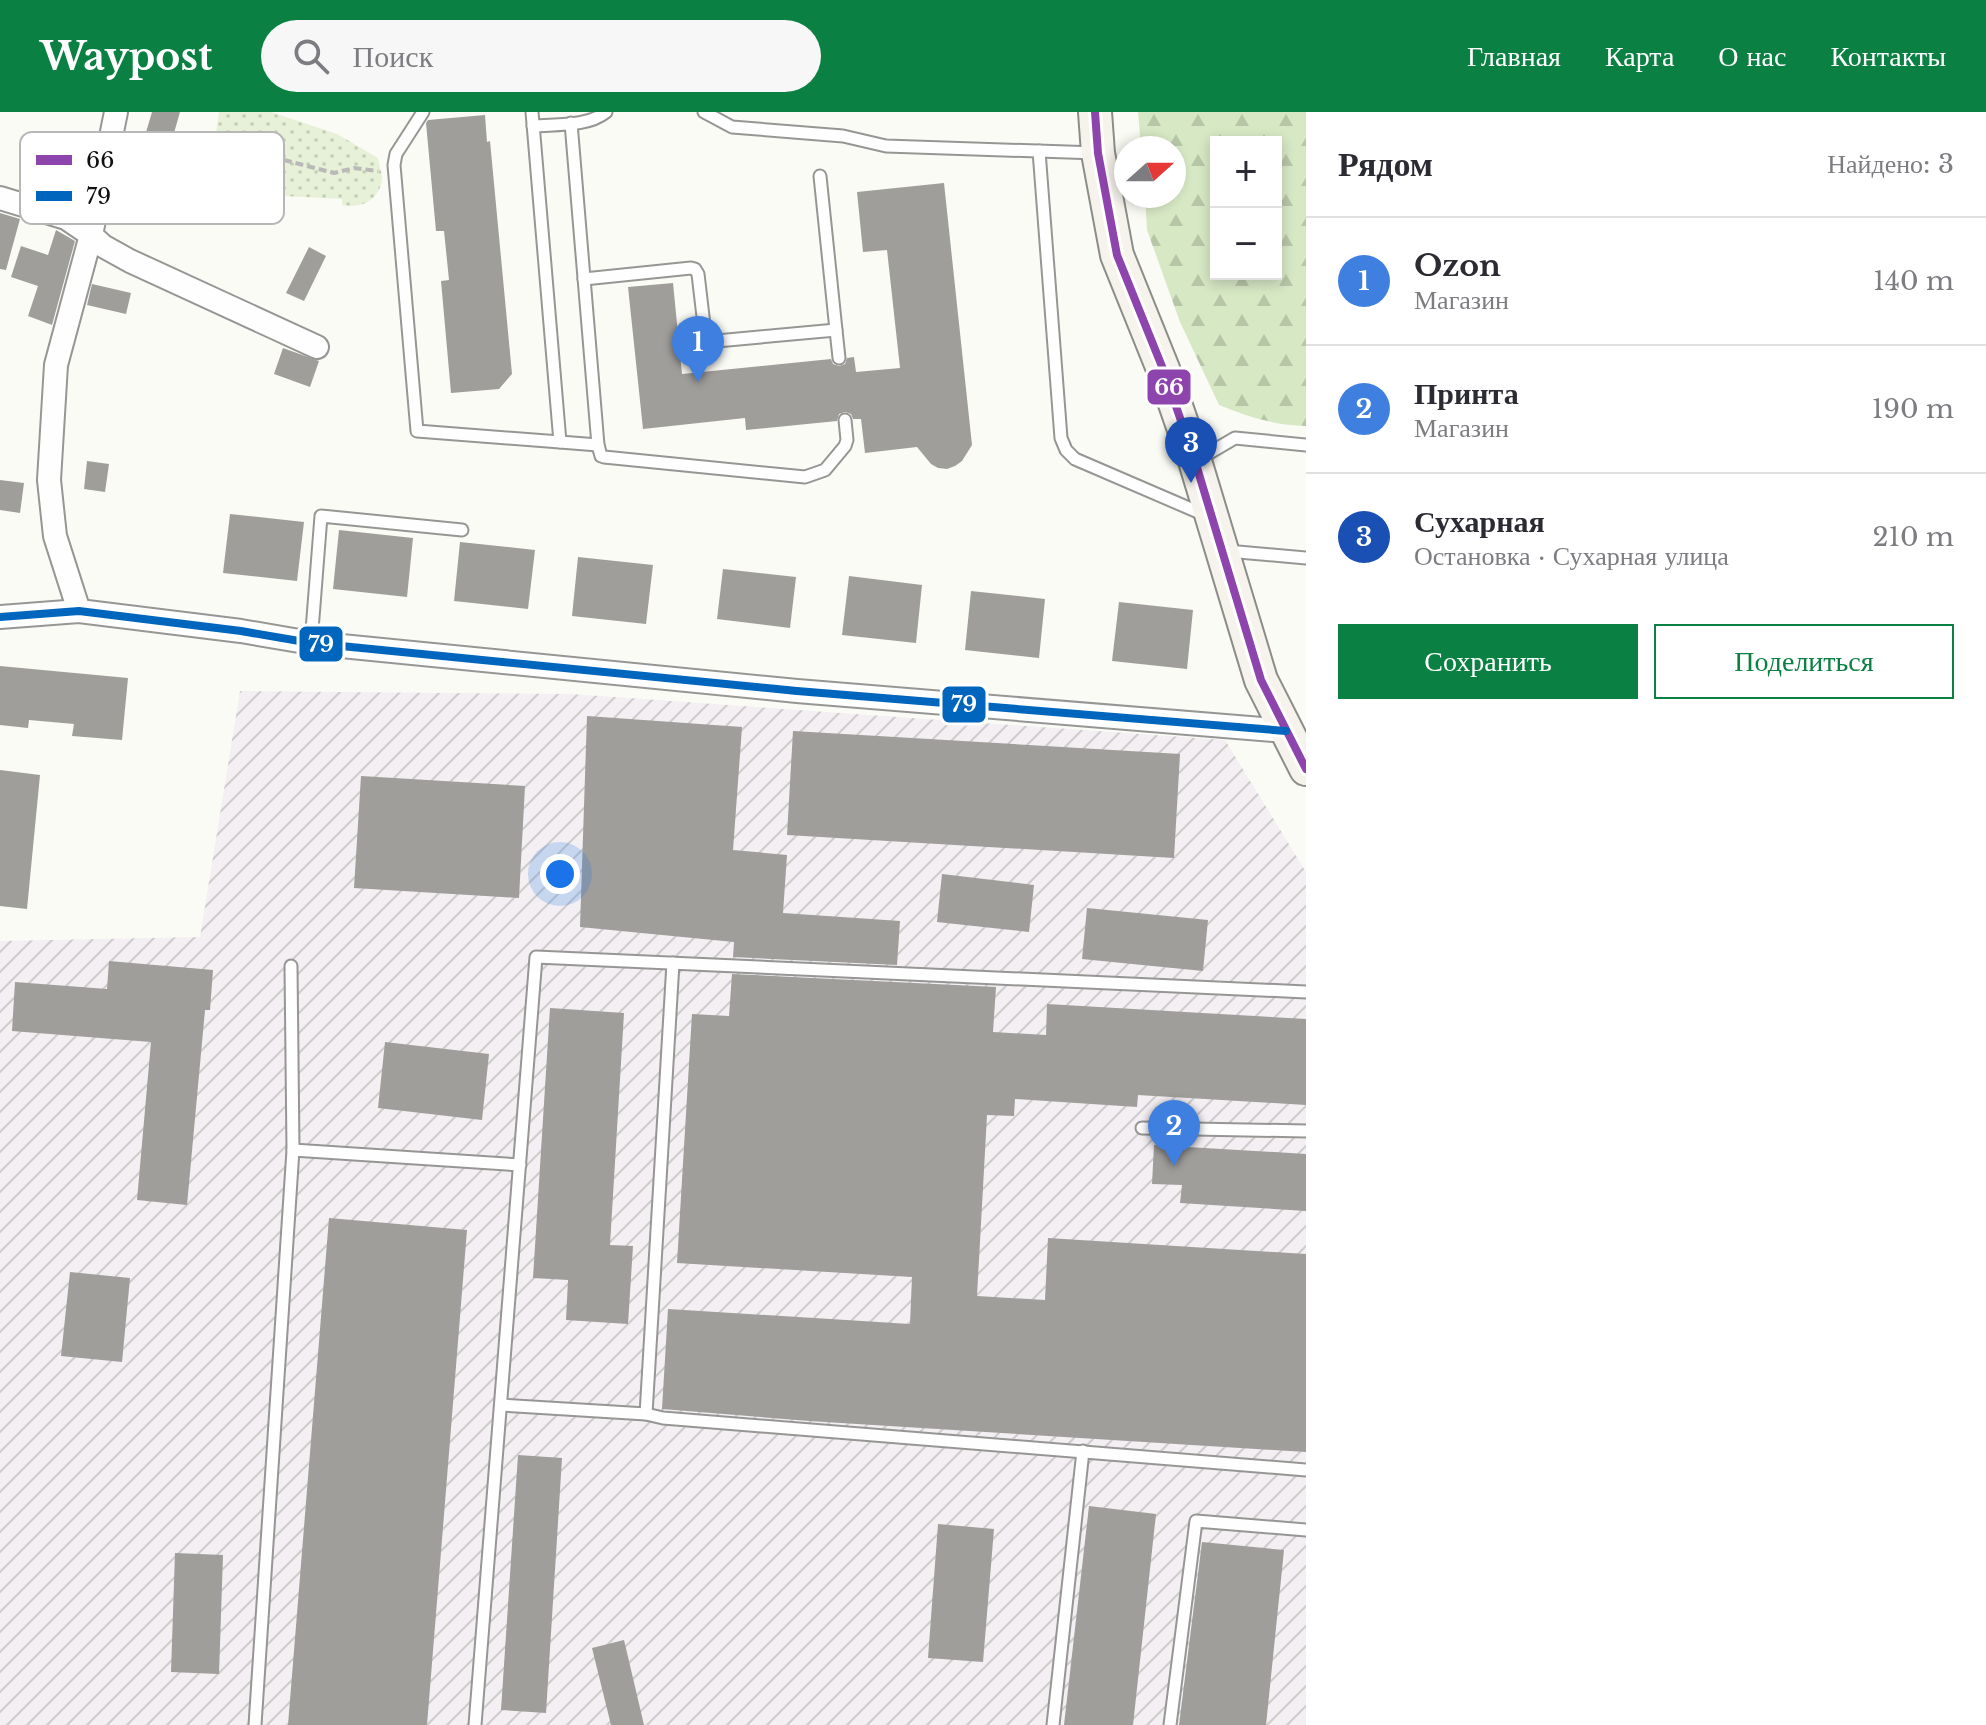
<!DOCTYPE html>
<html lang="ru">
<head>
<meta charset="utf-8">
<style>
	body { margin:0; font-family:"Libre Baskerville",serif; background:#f7f7f7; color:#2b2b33 }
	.controls { position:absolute; right:24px; top:24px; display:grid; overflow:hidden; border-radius:0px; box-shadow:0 4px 12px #0003 }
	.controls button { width:72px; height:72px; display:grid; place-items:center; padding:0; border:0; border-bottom:2px solid #e1e1e2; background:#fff; color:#2b2b33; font:40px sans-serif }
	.compass { position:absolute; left:1114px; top:24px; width:72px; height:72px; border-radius:50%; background:#fff; box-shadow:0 4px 12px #0003; rotate:69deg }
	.you { position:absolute; left:560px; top:762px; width:28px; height:28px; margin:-20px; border:6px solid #fff; border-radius:50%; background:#1a73e8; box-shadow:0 0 0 12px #1a73e833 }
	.badge { display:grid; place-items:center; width:52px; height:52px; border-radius:50%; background:#0b8043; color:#fff; font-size:26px; font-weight:700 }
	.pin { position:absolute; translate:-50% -66px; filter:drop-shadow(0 2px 4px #0008) }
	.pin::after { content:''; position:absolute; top:42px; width:28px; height:24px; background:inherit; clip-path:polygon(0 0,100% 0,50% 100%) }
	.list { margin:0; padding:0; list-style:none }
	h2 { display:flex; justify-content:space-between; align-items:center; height:104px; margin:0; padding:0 32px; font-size:34px }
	h2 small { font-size:26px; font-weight:400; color:#7c7c81 }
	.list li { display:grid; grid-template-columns:52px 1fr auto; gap:24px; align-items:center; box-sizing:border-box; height:128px; padding:0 32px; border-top:2px solid #e1e1e2 }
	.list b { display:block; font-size:30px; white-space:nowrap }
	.list p { margin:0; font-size:26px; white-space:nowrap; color:#7c7c81 }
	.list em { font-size:26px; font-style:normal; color:#7c7c81 }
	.actions { display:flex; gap:16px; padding:24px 32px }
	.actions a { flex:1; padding:18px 0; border:2px solid #0b8043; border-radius:0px; text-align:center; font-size:28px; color:#0b8043 }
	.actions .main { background:#0b8043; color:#fff }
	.icon { flex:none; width:44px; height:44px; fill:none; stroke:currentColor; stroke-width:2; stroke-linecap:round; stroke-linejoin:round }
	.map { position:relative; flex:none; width:1306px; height:1613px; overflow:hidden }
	header { display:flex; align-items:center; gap:48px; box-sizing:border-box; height:112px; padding:0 40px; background:#0b8043; color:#fff }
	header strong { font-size:38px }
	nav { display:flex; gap:44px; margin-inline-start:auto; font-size:28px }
	.search { width:560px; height:72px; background:#f7f7f7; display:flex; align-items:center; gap:20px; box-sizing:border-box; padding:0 28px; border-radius:44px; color:#7c7c81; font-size:30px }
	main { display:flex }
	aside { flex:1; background:#fff }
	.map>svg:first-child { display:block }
</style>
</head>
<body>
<header>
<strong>Waypost</strong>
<div class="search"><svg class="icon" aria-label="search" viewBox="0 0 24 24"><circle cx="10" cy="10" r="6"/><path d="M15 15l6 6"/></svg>Поиск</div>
<nav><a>Главная</a><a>Карта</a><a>О нас</a><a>Контакты</a></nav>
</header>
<main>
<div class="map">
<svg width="1306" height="1613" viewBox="0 0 1306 1613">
	<defs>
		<pattern id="industrial-furrows" width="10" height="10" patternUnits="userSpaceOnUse" patternTransform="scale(2)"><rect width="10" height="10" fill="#f3eff2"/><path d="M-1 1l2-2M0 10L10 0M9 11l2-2" fill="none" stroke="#cfccce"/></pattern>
		<pattern id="forest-firs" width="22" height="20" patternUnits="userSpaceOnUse" patternTransform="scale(2)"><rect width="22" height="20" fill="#d7e8c5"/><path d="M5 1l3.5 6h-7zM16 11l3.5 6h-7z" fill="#b8c6a8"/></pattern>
		<pattern id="park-dots" width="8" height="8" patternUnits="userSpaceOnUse" patternTransform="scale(2)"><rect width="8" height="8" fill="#e6f1d7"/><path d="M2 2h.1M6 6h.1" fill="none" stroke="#c4ceb8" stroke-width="1.8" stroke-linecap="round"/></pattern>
	</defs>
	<rect width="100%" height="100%" fill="#fbfbf6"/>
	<!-- industrial -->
	<polygon fill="url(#industrial-furrows)" points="240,579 571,582 1225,628 1306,760 1306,1613 0,1613 0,829 200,825"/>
	<!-- forest -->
	<path fill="url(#forest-firs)" fill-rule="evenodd" d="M1138,0H1306V314C1274,313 1248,305 1219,293L1180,210L1147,118L1145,84H1174V36H1141ZM1216,30H1276V162H1216Z"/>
	<!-- park -->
	<path fill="url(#park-dots)" d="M219,0H271L337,22L378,46C379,53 382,60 382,67C380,88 361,97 342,93V87L208,80Z"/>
	<!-- building -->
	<g fill="#9f9e9b">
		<polygon points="152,0 180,0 170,35 144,27"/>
		<polygon points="485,3 487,30 490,29 512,262 499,277 451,281 441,169 449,168 444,119 436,119 426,11 428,8"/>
		<polygon points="944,71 972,333 962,349 955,354 947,357 938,356 931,352 917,335 865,341 861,307 853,307 851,302 845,300 839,302 837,309 746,318 745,306 643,317 628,175 673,171 682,262 831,247 833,252 839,254 845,252 847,246 854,245 856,260 900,256 887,138 863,140 857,80"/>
		<polygon points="0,101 20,107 6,158 0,157"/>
		<polygon points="56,118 75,129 52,213 28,204 38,174 11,165 21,134 48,143"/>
		<polygon points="309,135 326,144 304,189 286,181"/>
		<polygon points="92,172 131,181 126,202 87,193"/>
		<polygon points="283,236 319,249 310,275 274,262"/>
		<polygon points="87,349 109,352 105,380 84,377"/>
		<polygon points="0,368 24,371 20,401 0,398"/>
		<polygon points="230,402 304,410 297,469 223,461"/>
		<polygon points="339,418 413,426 407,485 333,477"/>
		<polygon points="460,430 535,438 528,497 454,489"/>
		<polygon points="578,445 653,453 646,512 572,504"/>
		<polygon points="723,457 796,465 790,516 717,507"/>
		<polygon points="849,464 922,473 916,531 842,523"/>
		<polygon points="971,479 1045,487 1039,546 965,538"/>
		<polygon points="1119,490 1193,498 1187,557 1112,549"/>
		<polygon points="0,554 128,566 122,628 72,624 74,612 29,608 28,616 0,613"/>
		<polygon points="587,604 742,615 733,738 787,743 783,801 900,809 897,853 733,845 734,830 580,815"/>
		<polygon points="793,619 1180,642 1174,746 787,723"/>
		<polygon points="0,658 40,663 27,797 0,794"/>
		<polygon points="361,664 525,674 519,786 354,776"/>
		<polygon points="942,762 1034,773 1029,820 937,810"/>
		<polygon points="1087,796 1208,808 1203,859 1082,847"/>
		<polygon points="109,849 213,858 210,898 205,898 187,1093 137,1088 151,930 12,919 15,870 107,877"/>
		<polygon points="732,862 996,875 993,920 1046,923 1047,892 1306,907 1306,993 1138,983 1137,995 1015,987 1014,1004 987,1003 977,1184 1045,1188 1048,1126 1306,1142 1306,1340 809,1309 662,1297 668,1197 910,1212 912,1165 677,1151 692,902 729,904"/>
		<polygon points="550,896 624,901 610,1133 633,1134 628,1212 566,1208 568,1168 533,1166"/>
		<polygon points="385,930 489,942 482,1008 378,996"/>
		<polygon points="1154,1033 1306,1042 1306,1099 1180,1091 1182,1073 1152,1072"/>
		<polygon points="329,1106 467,1118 427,1613 288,1613"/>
		<polygon points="70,1160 130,1166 122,1250 61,1244"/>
		<polygon points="518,1343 562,1346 546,1601 501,1598"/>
		<polygon points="1089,1394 1156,1402 1133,1613 1064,1613"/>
		<polygon points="938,1412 994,1417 983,1550 928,1546"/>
		<polygon points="1202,1430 1284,1438 1266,1613 1179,1613"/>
		<polygon points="175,1441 223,1443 219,1562 171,1560"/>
		<polygon points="624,1528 644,1613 611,1613 592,1536"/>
	</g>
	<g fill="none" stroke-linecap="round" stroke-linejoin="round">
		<defs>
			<g id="lane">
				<polyline points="423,0 396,42 394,53 417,319 560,330 532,0"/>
				<polyline points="704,0 732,15 843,24 886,34 1097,41"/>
				<polyline points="571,11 598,333 601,344 604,345 805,365 825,358 845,334 847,328 845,308"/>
				<path d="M533,14C557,12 587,15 606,0"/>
				<polyline points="1039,39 1061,326 1066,338 1075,347 1205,403"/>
				<polyline points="820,64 836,218"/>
				<polyline points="584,167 691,156 695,157 698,162 706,230 836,218 839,246"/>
				<polyline points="560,330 598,333"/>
				<polyline points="1199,347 1235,326 1306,333"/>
				<polyline points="1227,439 1306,446"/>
				<polyline points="311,531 321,404 462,418"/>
				<polyline points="673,851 646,1302 663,1306 1306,1358"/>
				<polyline points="291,854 293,1038"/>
				<polyline points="1142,1016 1306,1019"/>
				<polyline points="501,1293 646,1302"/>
				<polyline points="255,1613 293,1038 520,1053"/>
				<polyline points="475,1613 536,845 1306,880"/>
				<polyline points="1053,1613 1083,1339"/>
				<polyline points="1170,1613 1196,1409 1306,1418"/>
			</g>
			<g id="street">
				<polyline points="0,86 66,106 91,123 103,134 130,149 317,235"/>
				<polyline points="79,499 55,424 49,368 56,253 91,123 116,0"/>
				<polyline points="0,505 79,499 241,519 311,531 797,579 1286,619"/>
			</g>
			<polyline id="secondary" points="1095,0 1098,41 1117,143 1163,257 1195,349 1261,568 1306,657"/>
		</defs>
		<!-- lane casing -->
		<use href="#lane" stroke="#969694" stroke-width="15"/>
		<!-- street casing -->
		<use href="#street" stroke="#969694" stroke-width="26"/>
		<!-- secondary casing -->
		<use href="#secondary" stroke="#8c8c8a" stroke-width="36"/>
		<!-- path -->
		<polyline stroke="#b9b9b8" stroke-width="4" stroke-dasharray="8 4" stroke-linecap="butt" points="249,39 334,61 354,56 378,59"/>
		<!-- lane -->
		<use href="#lane" stroke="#fefefe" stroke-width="11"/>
		<!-- street -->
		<use href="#street" stroke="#fefefe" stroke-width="22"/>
		<!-- secondary -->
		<use href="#secondary" stroke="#f5f3eb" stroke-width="32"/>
		<defs>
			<polyline id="bus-1" points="1095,0 1098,41 1117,143 1163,257 1195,349 1261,568 1306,657"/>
			<polyline id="bus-2" points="0,505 79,499 241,519 311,531 797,579 1286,619"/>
		</defs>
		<!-- bus-1 casing -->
		<use href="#bus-1" stroke="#fff" stroke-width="14"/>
		<!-- bus-2 casing -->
		<use href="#bus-2" stroke="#fff" stroke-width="14"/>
		<!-- bus-1 -->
		<use href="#bus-1" stroke="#8e44ad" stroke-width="8"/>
		<!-- bus-2 -->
		<use href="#bus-2" stroke="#0065bd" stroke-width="8"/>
	</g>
	<!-- legend -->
	<rect x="20" y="20" width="264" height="92" rx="12" fill="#fff" stroke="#b7b7b7" stroke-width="2"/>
	<rect x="36" y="43" width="36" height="10" fill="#8e44ad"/>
	<rect x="36" y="79" width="36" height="10" fill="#0065bd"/>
	<g font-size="22" fill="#101010">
		<text x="86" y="56">66</text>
		<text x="86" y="92">79</text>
	</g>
	<g stroke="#fff" stroke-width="3">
		<rect x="1146" y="256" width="46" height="38" rx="8" fill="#8e44ad"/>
		<rect x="298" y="513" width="46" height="38" rx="8" fill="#0065bd"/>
		<rect x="941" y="573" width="46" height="39" rx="8" fill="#0065bd"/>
	</g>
	<g font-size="22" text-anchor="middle" font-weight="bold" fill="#fff">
		<text x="1169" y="283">66</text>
		<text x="321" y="540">79</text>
		<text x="964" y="600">79</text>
	</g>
</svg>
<div class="controls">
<button>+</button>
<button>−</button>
</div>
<svg class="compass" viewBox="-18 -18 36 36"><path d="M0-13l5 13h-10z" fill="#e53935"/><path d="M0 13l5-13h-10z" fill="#7c7c81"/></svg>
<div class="you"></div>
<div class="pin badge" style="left:698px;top:270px;background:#3f7fe0">1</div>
<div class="pin badge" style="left:1174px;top:1054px;background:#3f7fe0">2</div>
<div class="pin badge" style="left:1191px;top:371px;background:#1a4fb4">3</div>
</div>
<aside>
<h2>Рядом<small>Найдено: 3</small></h2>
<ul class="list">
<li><span class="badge" style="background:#3f7fe0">1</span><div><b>Ozon</b><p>Магазин</p></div><em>140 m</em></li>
<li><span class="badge" style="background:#3f7fe0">2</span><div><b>Принта</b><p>Магазин</p></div><em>190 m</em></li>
<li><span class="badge" style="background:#1a4fb4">3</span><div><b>Сухарная</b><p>Остановка · Сухарная улица</p></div><em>210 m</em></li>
</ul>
<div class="actions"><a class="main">Сохранить</a><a>Поделиться</a></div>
</aside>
</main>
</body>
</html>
